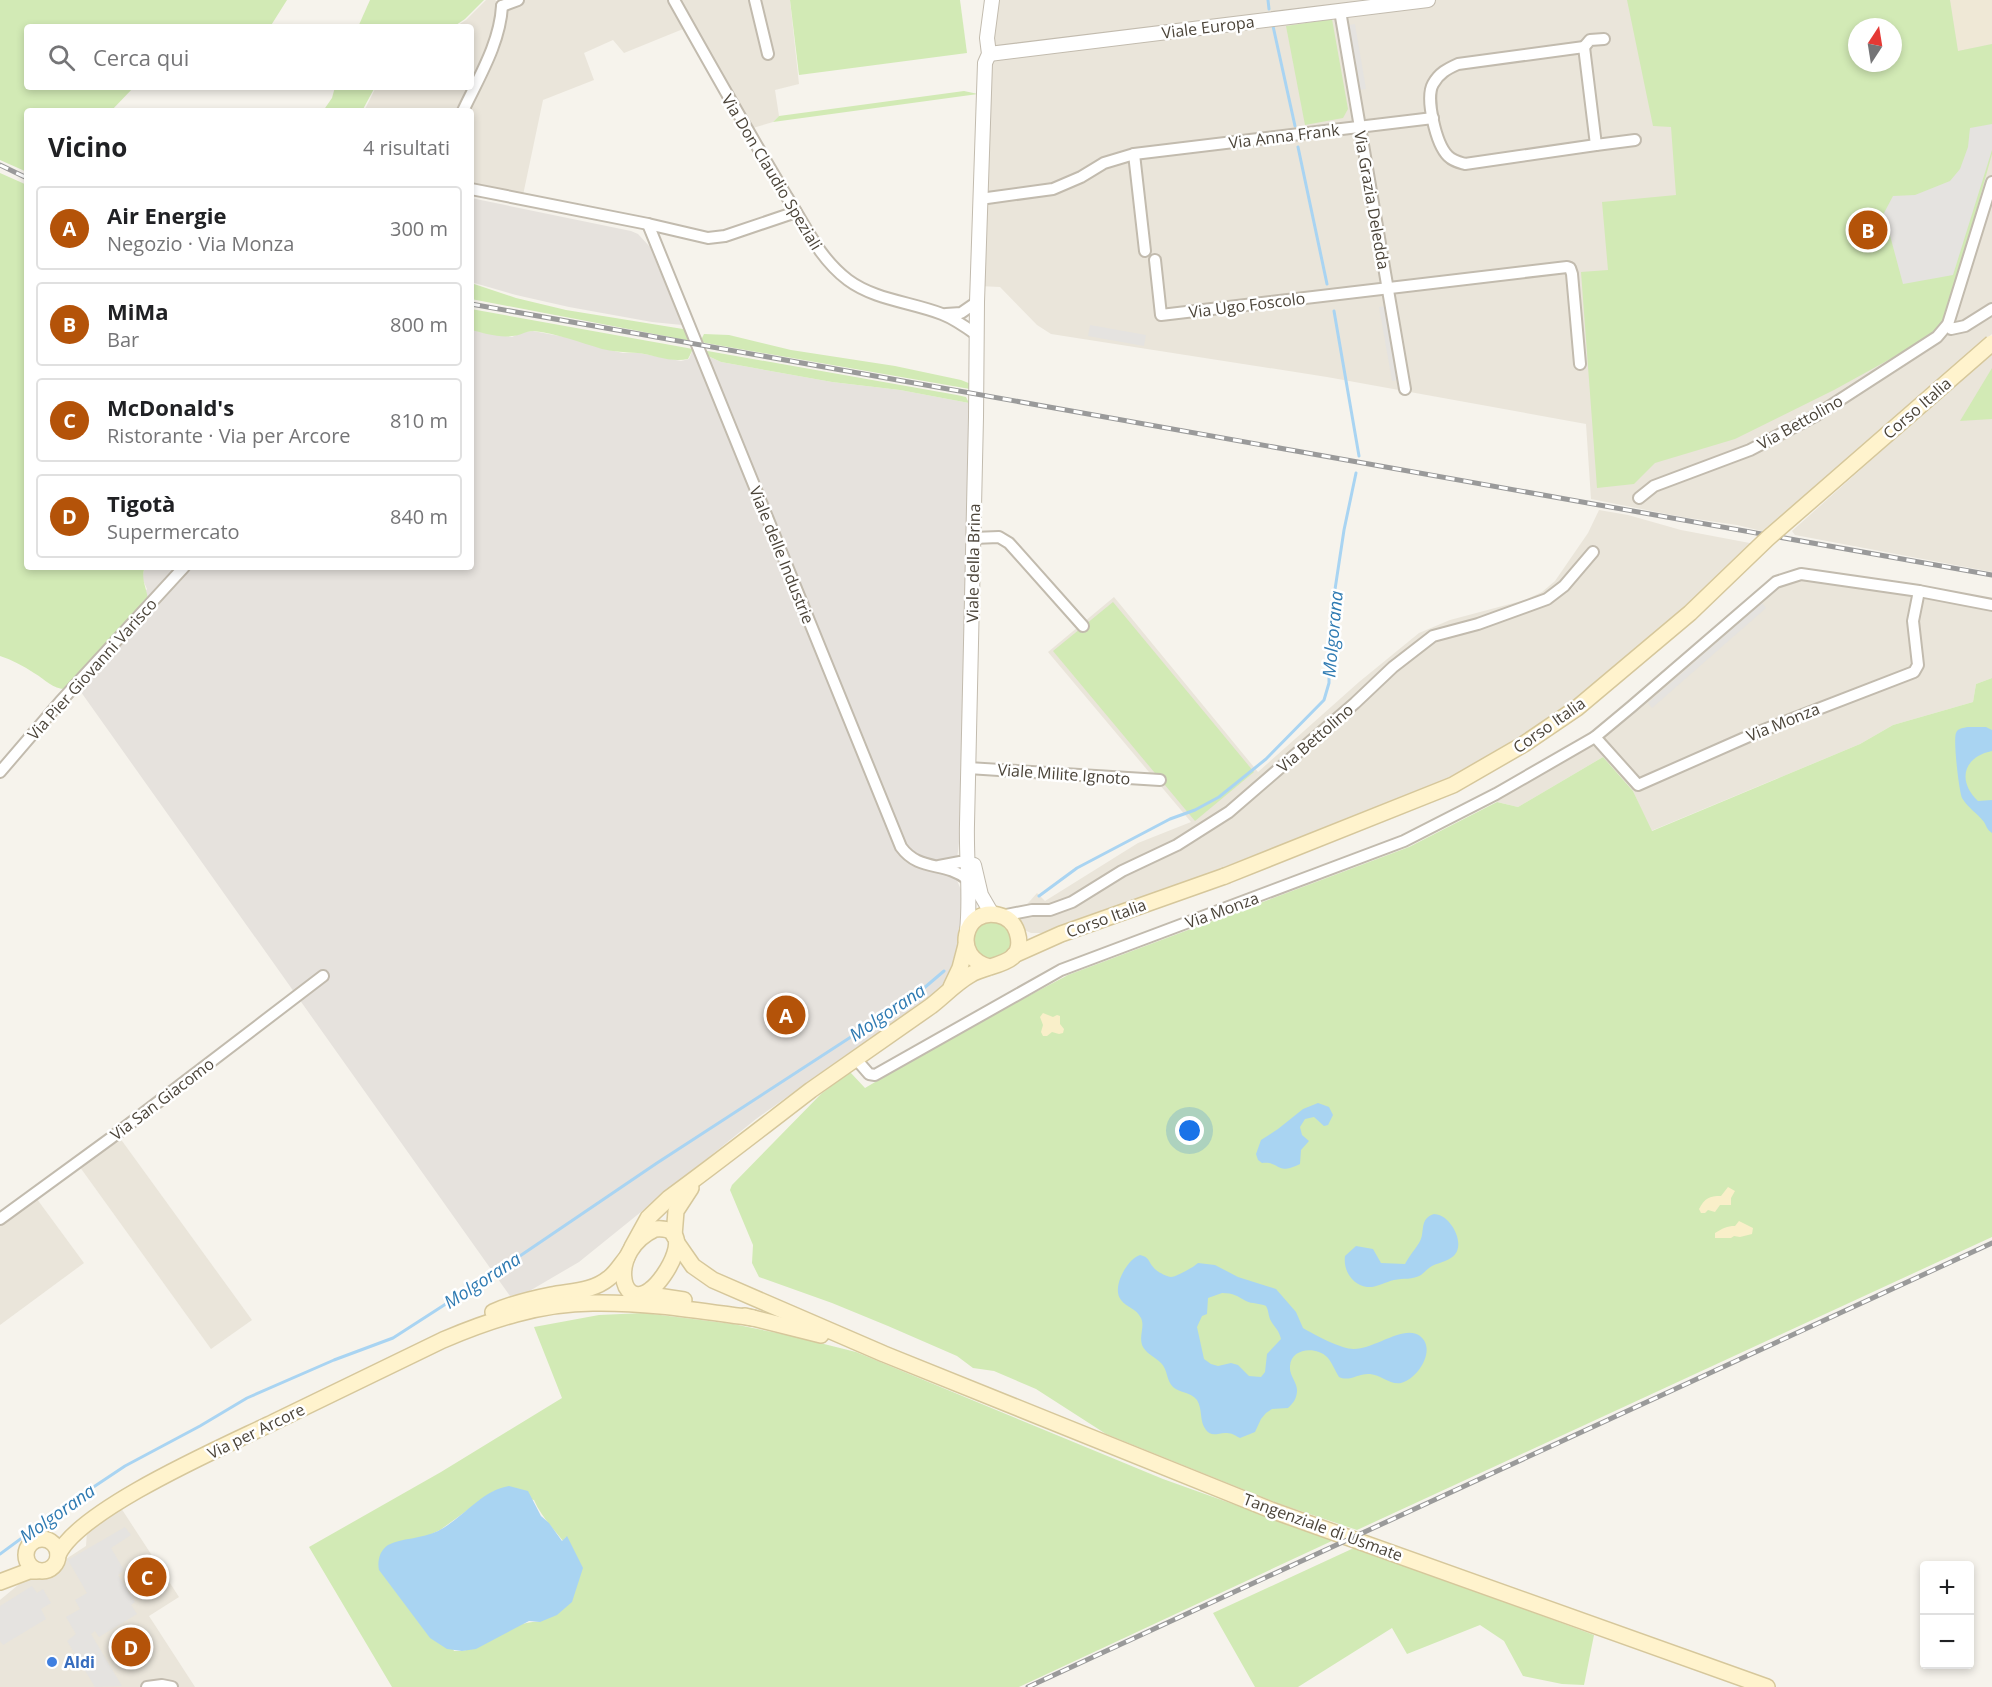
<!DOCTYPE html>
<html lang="it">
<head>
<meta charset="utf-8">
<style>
	body { margin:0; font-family:"Open Sans",sans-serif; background:#f6f6f6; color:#202124 }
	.controls { position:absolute; right:18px; bottom:18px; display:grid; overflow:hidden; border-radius:6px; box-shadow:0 3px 9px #0003 }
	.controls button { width:54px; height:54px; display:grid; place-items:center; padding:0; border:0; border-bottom:2px solid #e0e0e0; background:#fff; color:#202124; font:30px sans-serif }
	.compass { position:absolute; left:1848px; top:18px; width:54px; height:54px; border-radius:50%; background:#fff; box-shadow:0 3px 9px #0003; rotate:12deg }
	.you { position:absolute; left:1190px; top:1131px; width:21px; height:21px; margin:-15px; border:4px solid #fff; border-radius:50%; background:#1a73e8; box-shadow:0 0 0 9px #1a73e833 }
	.badge { display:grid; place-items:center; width:39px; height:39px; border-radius:50%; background:#b45309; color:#fff; font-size:20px; font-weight:700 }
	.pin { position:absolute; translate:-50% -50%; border:3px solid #fff; box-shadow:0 2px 6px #0006 }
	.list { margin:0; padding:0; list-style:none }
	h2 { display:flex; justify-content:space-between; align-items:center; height:78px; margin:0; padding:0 24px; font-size:26px }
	h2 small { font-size:20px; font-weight:400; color:#757577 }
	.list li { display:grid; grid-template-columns:39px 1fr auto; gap:18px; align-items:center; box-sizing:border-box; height:84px; margin:0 12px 12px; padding:0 12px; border:2px solid #e0e0e0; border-radius:6px }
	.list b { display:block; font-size:22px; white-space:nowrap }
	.list p { margin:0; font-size:20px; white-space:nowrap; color:#757577 }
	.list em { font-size:20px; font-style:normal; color:#757577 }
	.icon { flex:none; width:33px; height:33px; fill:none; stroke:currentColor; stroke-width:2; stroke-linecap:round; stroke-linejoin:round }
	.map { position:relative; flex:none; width:1992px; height:1687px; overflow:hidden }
	.search { position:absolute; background:#fff; box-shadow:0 3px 9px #0003; left:24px; top:24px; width:450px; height:66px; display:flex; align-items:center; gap:15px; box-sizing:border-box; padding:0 21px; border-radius:6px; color:#757577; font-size:22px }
	.panel { position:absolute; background:#fff; box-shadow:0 3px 9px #0003; left:24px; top:108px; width:450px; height:462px; border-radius:6px }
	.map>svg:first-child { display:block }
</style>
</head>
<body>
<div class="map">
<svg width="1992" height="1687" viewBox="0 0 1992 1687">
	<rect width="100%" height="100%" fill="#f6f3ec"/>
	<!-- residential -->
	<g fill="#eae5da" fill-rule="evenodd">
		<polygon points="486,0 495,0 502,6 518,0 790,0 799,84 775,90 779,116 773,122 746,130 688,27 624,53 613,40 584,53 594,80 543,100 522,200 471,189 471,111 364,111 376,87 471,87 471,27 455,27 466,20"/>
		<path d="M992,0H1992V334L1770,533L1737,525L1682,517L1591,499L1586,424L1327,377L1051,334L1037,325L1000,287L978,286ZM1857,27H1893V63H1857Z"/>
		<polygon points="1992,352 1992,572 1795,535 1792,531"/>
		<polygon points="1599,510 1628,515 1681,530 1755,544 1602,679 1549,719 1488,759 1453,779 1254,857 1055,930 1043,933 1031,933 1020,928 1015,918 1037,893 1045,901 1138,843 1191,822 1048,652 1114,597 1258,772 1359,682 1419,633 1450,620 1525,600 1542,592 1555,581 1588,533"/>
		<polygon points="1801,574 1992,605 1992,678 1976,684 1973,702 1893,725 1860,744 1651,831 1633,791 1603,757 1518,807 1497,802 1496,794 1585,743 1776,582"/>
		<polygon points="117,1134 252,1320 211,1349 77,1163"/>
		<polygon points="34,1195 84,1263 0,1325 0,1219"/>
		<polygon points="121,1508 179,1597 149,1616 195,1687 0,1687 0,1600 53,1556 66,1559 86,1546 87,1532"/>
	</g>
	<!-- industrial -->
	<g fill="#e6e2dd">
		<polygon points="471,198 631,231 638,234 650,247 682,325 652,322 569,307 516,295 471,282"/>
		<polygon points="471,330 512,337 523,332 533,331 570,338 601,348 623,353 639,353 681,361 689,359 693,349 702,350 708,356 721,362 832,382 900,390 969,403 959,843 955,876 962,892 963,902 959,953 947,983 921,1006 843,1057 756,1119 579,1262 526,1293 510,1296 76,685 147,589 142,578 145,567 471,567"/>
	</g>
	<!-- education -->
	<polygon fill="#efe8d6" points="1950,0 1992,0 1992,44 1958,51"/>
	<!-- green -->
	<g fill="#d2eab5" fill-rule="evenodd">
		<polygon points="0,0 287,0 270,27 27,27 27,87 134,87 111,111 27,111 27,172 0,160"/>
		<polygon points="370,0 484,0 465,19 453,27 358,27"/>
		<polygon points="790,0 960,0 967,53 799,75"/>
		<path d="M1627,0H1950L1958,51L1992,44V154L1956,284L1943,323L1932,336L1834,390L1735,439L1655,463L1634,484L1597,488L1581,272L1608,270L1602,202L1676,195L1671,127L1653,126ZM1857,27H1893V63H1857Z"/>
		<polygon points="1332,19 1348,109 1343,118 1305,125 1286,26"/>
		<polygon points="335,87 375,87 362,111 323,111 332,98"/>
		<polygon points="964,91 978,94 773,122 779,116"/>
		<path d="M0,173L27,185V567H145C140,578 147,588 148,600L68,689C53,690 46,680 34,673C24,666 12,660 0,656Z"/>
		<polygon points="471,283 516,298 566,310 683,329 687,331 691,341 471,299"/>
		<path d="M471,309L693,349L688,359C671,363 655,355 638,353C626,352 614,352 602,349C579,342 558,334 534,331C525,331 520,336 512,336C499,338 484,333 471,330Z"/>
		<polygon points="704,334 729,335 791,350 895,366 961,380 971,384 970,389 700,342"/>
		<polygon points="702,350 957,395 966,397 969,403 900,390 832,382 721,362 708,356"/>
		<polygon points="1992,368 1992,419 1960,421"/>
		<polygon points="1113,602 1254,772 1195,821 1053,651"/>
		<polygon points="1992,678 1992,1237 1357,1530 1277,1503 1106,1434 1036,1389 994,1371 973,1368 957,1356 888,1326 832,1303 759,1277 752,1263 753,1245 730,1190 732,1185 821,1094 850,1072 865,1088 953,1036 1068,975 1409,847 1497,802 1518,807 1603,757 1633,791 1652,831 1860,744 1893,725 1973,702 1976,684"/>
		<path d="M989,921C1007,922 1017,937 1007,954L990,961L974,951L973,933L982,924Z"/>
		<path d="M644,1313L733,1324L792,1336L856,1352L1163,1479L1334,1540L1019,1687H392L309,1547L441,1472L562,1398L534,1327L599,1315ZM494,1491L534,1500C541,1516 552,1527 563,1541L566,1537L540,1622C510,1619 487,1653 454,1651L398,1542L423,1538L440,1530Z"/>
		<polygon points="1356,1547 1594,1635 1584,1685 1562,1684 1523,1676 1504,1641 1480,1625 1407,1654 1392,1628 1298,1687 1255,1687 1213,1613"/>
	</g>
	<!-- sand -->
	<g fill="#f9efc9">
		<polygon points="1043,1013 1053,1017 1057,1015 1060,1016 1060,1024 1064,1029 1063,1033 1059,1034 1052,1032 1047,1036 1043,1036 1041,1032 1043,1025 1040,1017"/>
		<path d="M1728,1187L1735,1191L1731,1198V1205H1720L1715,1212L1708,1210L1705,1213H1701L1699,1209C1705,1198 1709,1196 1721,1196Z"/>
		<path d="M1739,1221L1753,1228L1752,1234L1740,1237L1734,1236L1731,1238H1715V1233C1724,1228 1726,1226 1735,1226Z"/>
	</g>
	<!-- parking -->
	<g fill="#e5e3e0">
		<polygon points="1355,24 1366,89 1360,90 1349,25"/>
		<polygon points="1992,124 1992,150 1953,275 1903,284 1884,213 1893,196 1915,195 1950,181 1960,169 1968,147 1970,128"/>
		<polygon points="1386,306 1399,380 1392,381 1379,307"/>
		<polygon points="1090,325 1146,335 1144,346 1088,336"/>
		<polygon points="1762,603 1766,608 1652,708 1648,703"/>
		<polygon points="125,1527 131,1535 111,1548 124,1570 118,1575 135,1602 131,1605 137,1614 99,1637 95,1631 91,1634 122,1686 95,1687 67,1641 76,1634 66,1617 80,1609 75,1600 87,1593 68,1560"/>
		<polygon points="32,1586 37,1593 43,1589 51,1603 41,1609 46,1619 3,1645 0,1641 0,1606"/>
	</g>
	<!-- water -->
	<g fill="#a9d4f2" fill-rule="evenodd">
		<path d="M1968,727H1986L1992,730V751C1963,757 1957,781 1978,801L1992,800V833C1987,830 1987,827 1984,822C1977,813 1968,808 1962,798C1959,791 1953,740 1956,733C1958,728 1963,728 1968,727Z"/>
		<path d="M1318,1103L1329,1107L1333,1115L1328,1125L1324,1126L1314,1117L1305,1119L1300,1127L1302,1135L1309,1141L1301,1150L1300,1164C1275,1176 1281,1161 1262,1163L1258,1160L1256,1154L1261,1140L1278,1129L1303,1109Z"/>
		<path d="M1434,1214C1443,1215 1447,1219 1452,1226C1457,1233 1461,1245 1456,1253C1451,1261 1440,1262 1432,1266C1428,1268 1425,1272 1421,1275C1413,1280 1403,1278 1394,1280C1385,1282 1376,1288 1367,1287C1352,1285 1343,1270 1345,1256L1356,1246L1373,1249L1381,1263L1405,1264C1409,1256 1414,1251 1419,1243C1426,1233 1418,1219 1434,1214Z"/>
		<path d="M1140,1255C1150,1257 1148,1262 1154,1268C1156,1271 1167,1277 1171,1277C1176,1277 1194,1267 1198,1263L1215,1265L1238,1277L1276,1289L1296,1312L1303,1328C1315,1335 1341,1349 1354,1349C1375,1349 1404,1324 1420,1336C1437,1349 1418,1379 1401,1383C1390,1385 1381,1375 1370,1374C1358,1373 1350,1382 1339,1377C1335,1371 1332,1362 1327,1357C1316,1346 1291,1348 1290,1366C1289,1376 1298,1383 1297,1392C1296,1400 1293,1403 1288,1408L1272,1409L1266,1413L1261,1419L1255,1432L1240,1438C1236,1436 1232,1433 1227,1433C1219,1432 1212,1438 1206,1430C1199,1421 1203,1410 1197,1400C1191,1392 1180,1393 1173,1387C1166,1380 1168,1370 1161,1363C1155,1357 1145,1353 1142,1345C1139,1335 1145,1327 1141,1318C1136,1308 1127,1308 1121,1300C1111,1288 1127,1259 1140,1255ZM1222,1293C1234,1293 1237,1296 1246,1301C1252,1304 1260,1303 1266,1306C1269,1311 1268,1316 1271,1321C1275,1328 1279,1330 1281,1339L1267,1354L1265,1372L1261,1377L1249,1376L1238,1365L1231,1363L1218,1366L1211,1364L1204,1359L1197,1327L1202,1316L1207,1314L1208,1298Z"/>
		<path d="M509,1486L528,1491L541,1516L549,1523L562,1541L567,1536L583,1568L572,1602L557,1615L540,1622L529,1621L476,1649L462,1651L447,1649L430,1638L379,1570C377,1561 380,1550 388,1545C401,1538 422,1539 438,1531C462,1519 482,1490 509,1486Z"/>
	</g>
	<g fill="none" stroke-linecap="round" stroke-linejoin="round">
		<!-- stream -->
		<g stroke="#a9d4f2" stroke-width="3">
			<polyline points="1268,0 1269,9"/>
			<polyline points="1273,26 1295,126"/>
			<polyline points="1298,147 1327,284"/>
			<polyline points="1334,311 1359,456"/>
			<polyline points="1039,896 1077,868 1170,819 1195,810 1219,797 1266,759 1324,700 1329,683 1329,641 1334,596 1344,530 1356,473"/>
			<polyline points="0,1554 68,1504 125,1466 200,1426 247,1398 334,1360 393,1338 511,1262 657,1163 917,994 944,971"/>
		</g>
		<defs>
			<g id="minor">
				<path d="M674,0C711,66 748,132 787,197C806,227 819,258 848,280C875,300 911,302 942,314C955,319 966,327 977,335"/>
				<polyline points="755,0 768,54"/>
				<polyline points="502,6 518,0"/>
				<polyline points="1340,11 1405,389"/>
				<path d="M1584,47L1596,145L1465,164C1458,162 1453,161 1448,156C1436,144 1425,98 1433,84C1439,73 1447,69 1458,64Z"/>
				<polyline points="1584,47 1590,40 1604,39"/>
				<path d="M463,111C479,77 500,43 502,6"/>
				<polyline points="1596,145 1635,140"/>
				<polyline points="1134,154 1145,251"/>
				<polyline points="471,189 648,224 708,238 725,236 796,212"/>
				<polyline points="980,199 1053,189 1081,177 1104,163 1134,154 1433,118"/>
				<path d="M648,224L901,847C919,872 945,861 967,879"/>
				<polyline points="1155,260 1161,315 1567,267 1570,268 1572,274 1580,364"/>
				<polyline points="946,314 961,313 977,302"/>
				<polyline points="1948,324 1951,329 1965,326 1992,309"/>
				<polyline points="1639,498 1654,486 1750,450 1815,416 1937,337 1948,324 1992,182"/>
				<polyline points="973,538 999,537 1009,543 1083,626"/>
				<polyline points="1595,737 1638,785 1756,733 1914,672 1918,665 1913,621 1919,591"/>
				<polyline points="968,768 1160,780"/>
				<polyline points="0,772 60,702 184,567"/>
				<polyline points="939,866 960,862 966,863 971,869"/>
				<polyline points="1001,916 1032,910 1050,910 1072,902 1122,871 1177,845 1229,812 1355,703 1393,667 1433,636 1478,624 1547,599 1564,586 1593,552"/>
				<polyline points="856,1059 869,1074 875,1075 1061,970 1404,841 1496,794 1595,737 1631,707 1776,582 1801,574 1919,591 1992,605"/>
				<polyline points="0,1219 111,1138 323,976"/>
				<polyline points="147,1687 162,1685 172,1687"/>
			</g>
			<g id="tertiary">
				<polyline points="989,54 1428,0"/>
				<polyline points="974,865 981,895 992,914"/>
				<path d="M967,931C971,895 966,860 967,824L976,417L977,302L985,63L989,54L987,38L992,0"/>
			</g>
			<g id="secondary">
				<polyline points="1014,955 1061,934 1225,876"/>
				<polyline points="951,987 960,968 966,945"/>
				<path d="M655,1229C698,1225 666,1279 650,1290C620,1312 608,1251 655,1229Z"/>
				<polyline points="674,1236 676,1211 691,1188"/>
				<polyline points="677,1243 693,1266 713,1280 884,1354 1271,1510 1767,1687"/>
				<path d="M632,1247L648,1218L669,1198C717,1163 764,1126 811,1090C851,1062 891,1034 931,1006C944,996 956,983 970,975C988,963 1028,967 1017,932C1014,923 1007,917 998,915C964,907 951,958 990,967"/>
				<polyline points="644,1294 684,1300"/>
				<path d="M493,1312C511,1304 531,1299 551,1295C571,1291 592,1292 609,1278C616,1273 621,1264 627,1257"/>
				<polyline points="745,1316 821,1335"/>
				<circle cx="42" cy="1555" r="16"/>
				<path d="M58,1555C79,1509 225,1446 274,1422C330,1395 387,1367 443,1340C490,1320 541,1303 593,1303C647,1302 700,1311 753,1318"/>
				<polyline points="0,1582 29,1571 37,1571"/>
			</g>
		</defs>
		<!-- minor casing -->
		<use href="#minor" stroke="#c2bbae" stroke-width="14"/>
		<!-- tertiary casing -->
		<use href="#tertiary" stroke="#c2bbae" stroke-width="16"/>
		<!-- secondary casing -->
		<use href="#secondary" stroke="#d6c79b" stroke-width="18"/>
		<!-- minor -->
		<use href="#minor" stroke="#fff" stroke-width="10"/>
		<!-- tertiary -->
		<use href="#tertiary" stroke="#fff" stroke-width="14"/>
		<!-- secondary -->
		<use href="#secondary" stroke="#fff3cd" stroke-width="15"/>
		<defs>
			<g id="rail">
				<polyline points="0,165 27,178"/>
				<polyline points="471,304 1992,575"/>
				<polyline points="1028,1687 1992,1243"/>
			</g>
		</defs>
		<!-- rail casing -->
		<use href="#rail" stroke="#9a9a9a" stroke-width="5"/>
		<!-- rail -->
		<use href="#rail" stroke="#fff" stroke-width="3" stroke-dasharray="9" stroke-linecap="butt"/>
		<defs>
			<polyline id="secondary-bridge" points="1225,876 1453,785 1524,744 1577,708 1690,613 1767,539 1992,343"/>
		</defs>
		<!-- secondary-bridge casing -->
		<use href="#secondary-bridge" stroke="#d6c79b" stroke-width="18" stroke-linecap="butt"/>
		<!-- secondary-bridge -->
		<use href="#secondary-bridge" stroke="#fff3cd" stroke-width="15"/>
	</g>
	<!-- markers -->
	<circle fill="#3f7fe0" stroke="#fff" stroke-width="2" cx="52" cy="1662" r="6"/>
	<g text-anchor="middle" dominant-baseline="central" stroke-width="5" stroke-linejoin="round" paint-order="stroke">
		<!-- street labels -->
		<g font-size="16" fill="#4b4439" stroke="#fff">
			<text transform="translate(1208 27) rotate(-7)">Viale Europa</text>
			<text transform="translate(1284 136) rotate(-7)">Via Anna Frank</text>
			<text transform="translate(772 172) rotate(59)">Via Don Claudio Speziali</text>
			<text transform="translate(1372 200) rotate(80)">Via Grazia Deledda</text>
			<text transform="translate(1247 305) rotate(-7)">Via Ugo Foscolo</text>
			<text transform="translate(1917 408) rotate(-41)">Corso Italia</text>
			<text transform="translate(1800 422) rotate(-29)">Via Bettolino</text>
			<text transform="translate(782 555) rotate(68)">Viale delle Industrie</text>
			<text transform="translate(973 563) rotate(-89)">Viale della Brina</text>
			<text transform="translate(92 669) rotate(-48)">Via Pier Giovanni Varisco</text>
			<text transform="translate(1783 722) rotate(-22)">Via Monza</text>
			<text transform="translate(1549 725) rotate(-35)">Corso Italia</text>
			<text transform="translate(1315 738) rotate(-41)">Via Bettolino</text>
			<text transform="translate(1064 774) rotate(4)">Viale Milite Ignoto</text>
			<text transform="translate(1222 910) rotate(-20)">Via Monza</text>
			<text transform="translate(1106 918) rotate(-20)">Corso Italia</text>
			<text transform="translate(162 1099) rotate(-37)">Via San Giacomo</text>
			<text transform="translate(256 1431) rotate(-26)">Via per Arcore</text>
			<text transform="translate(1323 1527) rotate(20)">Tangenziale di Usmate</text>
		</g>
		<!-- shop labels -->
		<g font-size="16" font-weight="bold" fill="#366cbe" stroke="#fff" text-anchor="start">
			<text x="64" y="1662">Aldi</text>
		</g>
		<!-- water labels -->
		<g font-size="18" font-style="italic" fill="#2e7ab2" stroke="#fff">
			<text transform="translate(1332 634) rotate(-85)">Molgorana</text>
			<text transform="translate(887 1012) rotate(-34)">Molgorana</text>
			<text transform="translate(482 1280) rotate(-33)">Molgorana</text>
			<text transform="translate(57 1513) rotate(-35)">Molgorana</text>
		</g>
	</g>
</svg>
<div class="controls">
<button>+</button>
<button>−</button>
</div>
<svg class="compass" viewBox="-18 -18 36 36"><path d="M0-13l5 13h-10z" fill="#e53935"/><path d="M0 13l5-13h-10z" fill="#757577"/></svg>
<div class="you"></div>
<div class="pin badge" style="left:786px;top:1015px">A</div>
<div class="pin badge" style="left:1868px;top:230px">B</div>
<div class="pin badge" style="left:147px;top:1577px">C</div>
<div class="pin badge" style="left:131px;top:1647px">D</div>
<div class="search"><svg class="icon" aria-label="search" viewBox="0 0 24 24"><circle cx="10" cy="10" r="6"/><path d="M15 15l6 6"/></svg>Cerca qui</div>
<section class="panel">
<h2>Vicino<small>4 risultati</small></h2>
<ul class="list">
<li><span class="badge">A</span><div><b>Air Energie</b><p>Negozio · Via Monza</p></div><em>300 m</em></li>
<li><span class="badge">B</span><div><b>MiMa</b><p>Bar</p></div><em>800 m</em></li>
<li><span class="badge">C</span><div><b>McDonald's</b><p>Ristorante · Via per Arcore</p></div><em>810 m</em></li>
<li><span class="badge">D</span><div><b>Tigotà</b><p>Supermercato</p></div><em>840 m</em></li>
</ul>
</section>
</div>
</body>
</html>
